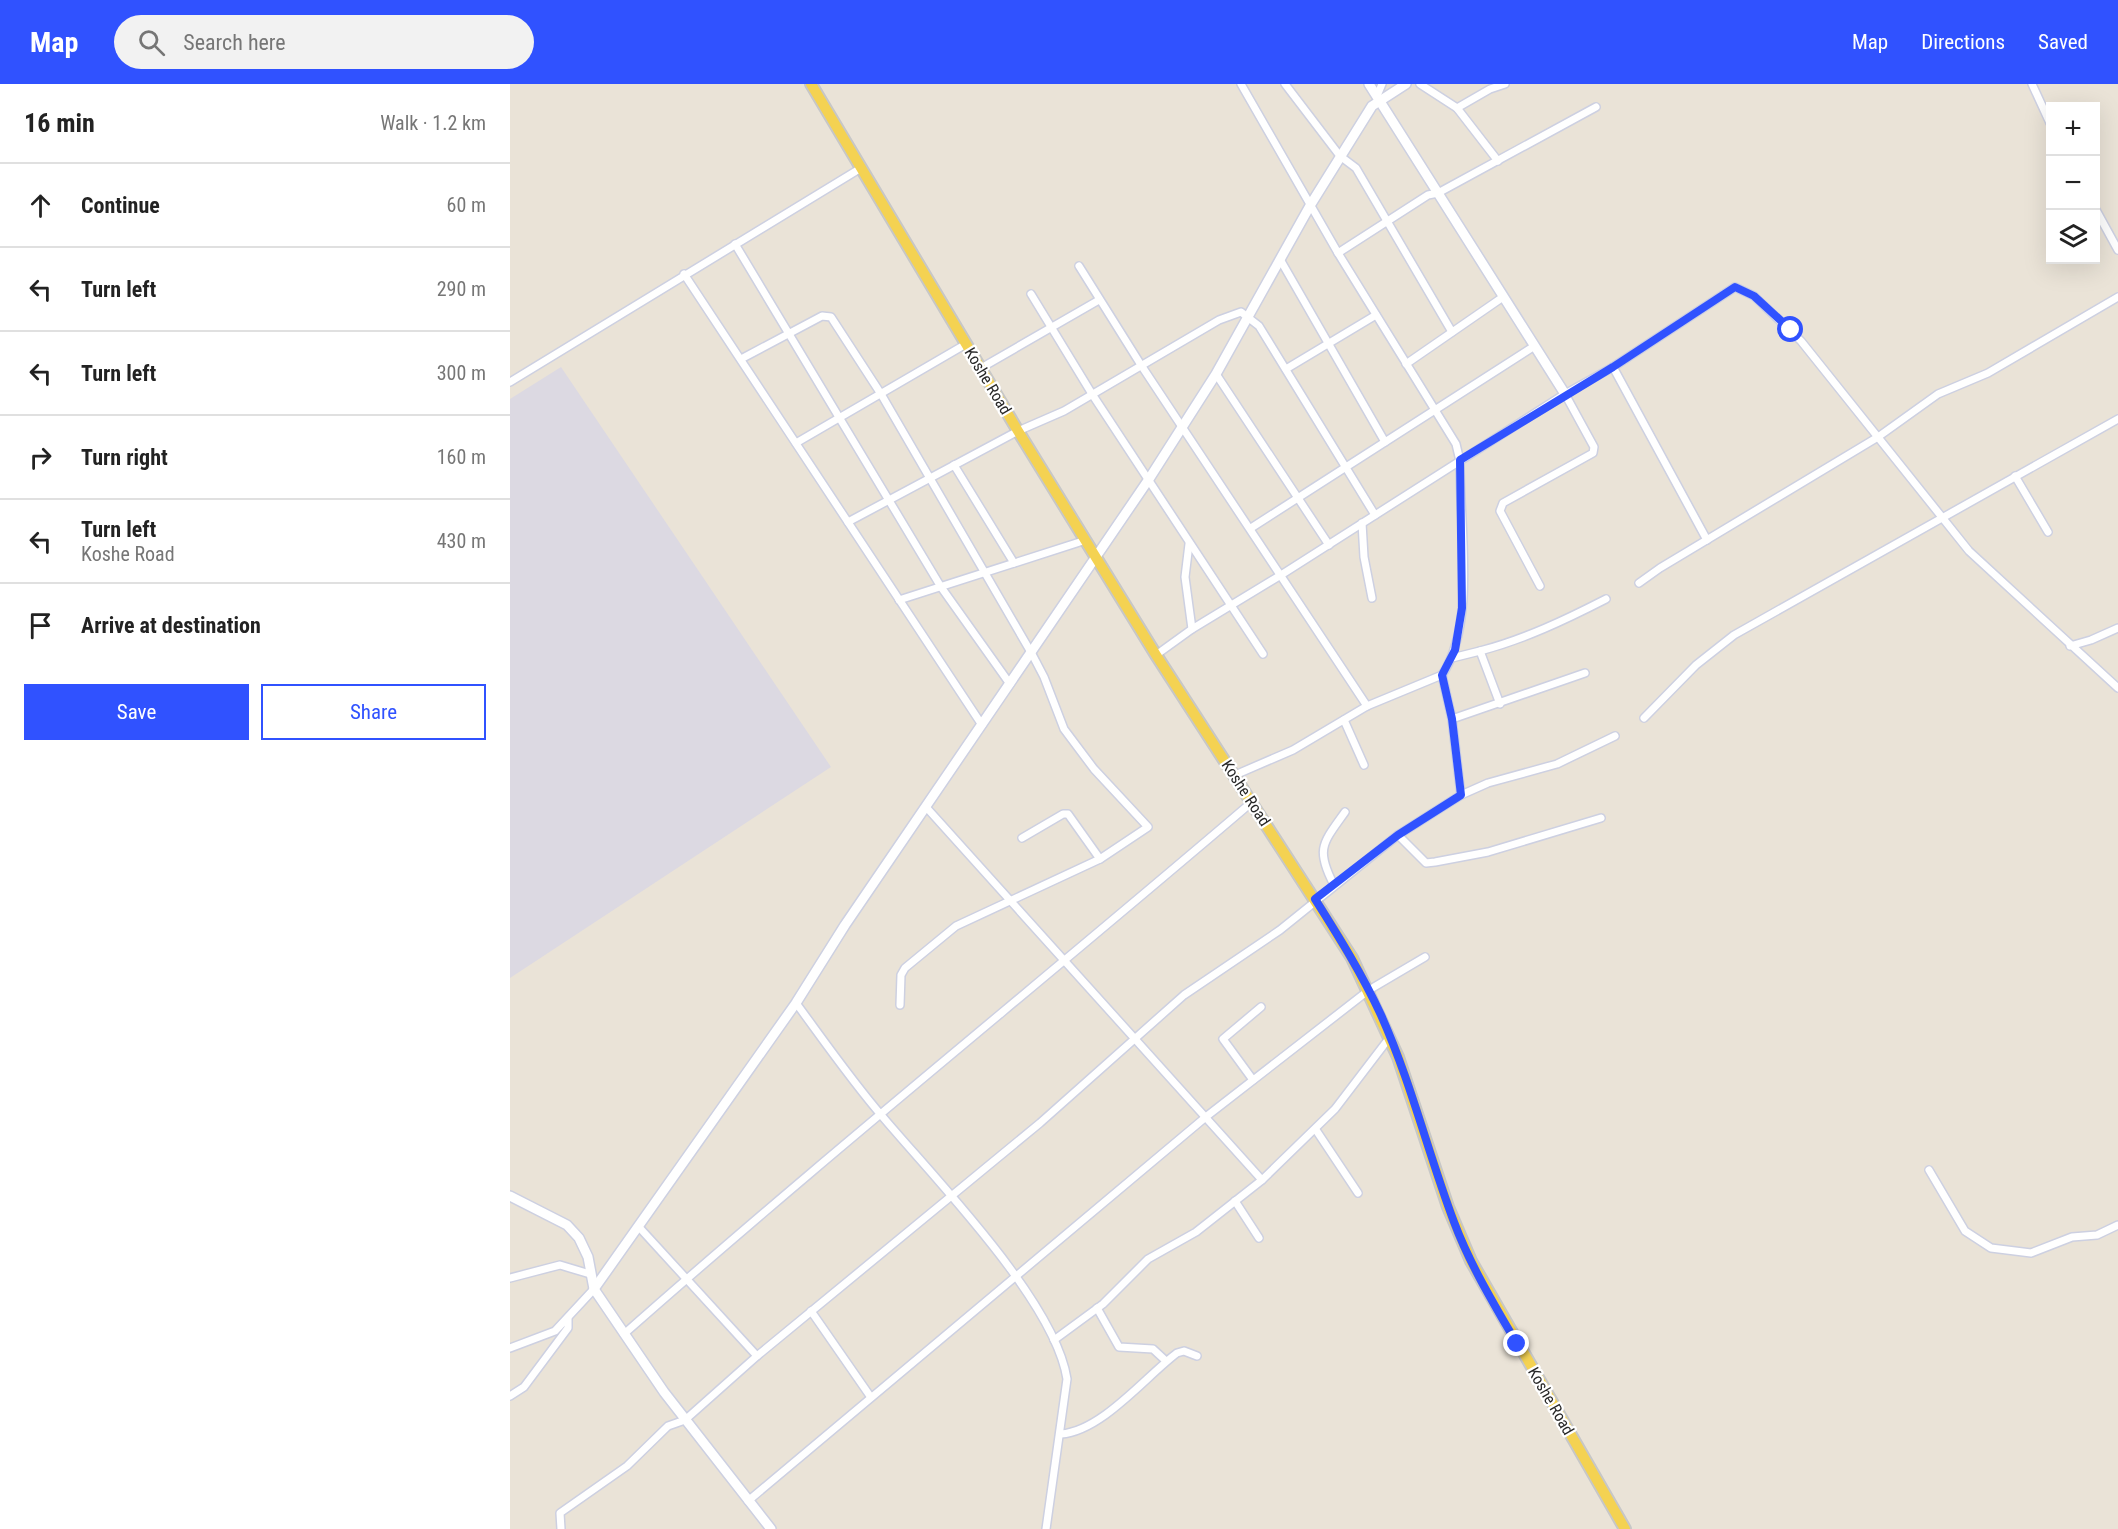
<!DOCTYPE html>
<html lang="en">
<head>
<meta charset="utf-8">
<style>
	body { margin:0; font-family:"Roboto Condensed",sans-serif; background:#f2f2f2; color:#222 }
	.controls { position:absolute; right:18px; top:18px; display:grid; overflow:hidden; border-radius:0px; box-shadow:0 6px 24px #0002 }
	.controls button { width:54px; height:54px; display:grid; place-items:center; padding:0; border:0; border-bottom:2px solid #e0e0e0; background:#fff; color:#222; font:30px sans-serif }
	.stop { position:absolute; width:18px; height:18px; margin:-14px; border:4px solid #3052ff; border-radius:50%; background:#fff }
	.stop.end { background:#3052ff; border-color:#fff; box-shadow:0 2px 6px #0008 }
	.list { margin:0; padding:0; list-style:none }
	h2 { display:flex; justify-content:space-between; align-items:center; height:78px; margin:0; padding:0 24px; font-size:26px }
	h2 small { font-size:20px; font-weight:400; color:#767676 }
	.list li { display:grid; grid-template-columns:39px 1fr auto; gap:18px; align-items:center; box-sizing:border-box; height:84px; padding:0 24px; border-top:2px solid #e0e0e0 }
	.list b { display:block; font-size:22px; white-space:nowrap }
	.list p { margin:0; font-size:20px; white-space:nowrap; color:#767676 }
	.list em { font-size:20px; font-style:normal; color:#767676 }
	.actions { display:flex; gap:12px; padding:18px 24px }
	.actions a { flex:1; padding:14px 0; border:2px solid #3052ff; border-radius:0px; text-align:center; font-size:21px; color:#3052ff }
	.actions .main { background:#3052ff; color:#fff }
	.icon { flex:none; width:33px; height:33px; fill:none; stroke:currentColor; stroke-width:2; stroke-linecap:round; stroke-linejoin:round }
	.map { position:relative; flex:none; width:1608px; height:1445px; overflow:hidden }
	header { display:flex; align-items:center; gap:36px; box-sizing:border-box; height:84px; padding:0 30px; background:#3052ff; color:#fff }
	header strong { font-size:28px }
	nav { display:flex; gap:33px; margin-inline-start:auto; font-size:21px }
	.search { width:420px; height:54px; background:#f2f2f2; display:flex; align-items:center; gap:15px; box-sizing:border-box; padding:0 21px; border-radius:33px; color:#767676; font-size:22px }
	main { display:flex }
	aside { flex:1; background:#fff }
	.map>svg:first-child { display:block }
</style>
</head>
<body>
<header>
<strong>Map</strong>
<div class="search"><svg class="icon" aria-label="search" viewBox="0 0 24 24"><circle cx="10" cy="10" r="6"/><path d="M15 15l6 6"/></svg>Search here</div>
<nav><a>Map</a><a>Directions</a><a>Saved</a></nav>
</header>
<main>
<aside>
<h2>16 min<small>Walk · 1.2 km</small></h2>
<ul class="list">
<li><svg class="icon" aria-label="ahead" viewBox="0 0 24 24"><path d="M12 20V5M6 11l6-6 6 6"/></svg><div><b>Continue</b></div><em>60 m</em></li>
<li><svg class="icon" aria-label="left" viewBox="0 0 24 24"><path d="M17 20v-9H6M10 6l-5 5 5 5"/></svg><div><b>Turn left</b></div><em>290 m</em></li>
<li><svg class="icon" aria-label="left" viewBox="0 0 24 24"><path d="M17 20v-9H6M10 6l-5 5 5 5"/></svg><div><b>Turn left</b></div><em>300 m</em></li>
<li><svg class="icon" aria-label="right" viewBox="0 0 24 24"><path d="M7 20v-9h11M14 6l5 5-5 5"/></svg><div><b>Turn right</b></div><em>160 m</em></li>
<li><svg class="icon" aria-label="left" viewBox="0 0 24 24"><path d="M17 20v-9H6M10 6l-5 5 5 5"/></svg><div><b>Turn left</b><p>Koshe Road</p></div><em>430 m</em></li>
<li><svg class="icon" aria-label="arrive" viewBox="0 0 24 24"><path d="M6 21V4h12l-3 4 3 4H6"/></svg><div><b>Arrive at destination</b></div></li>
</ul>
<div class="actions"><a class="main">Save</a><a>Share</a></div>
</aside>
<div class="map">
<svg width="1608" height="1445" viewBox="0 0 1608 1445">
	<rect width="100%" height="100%" fill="#eae3d7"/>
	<!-- industrial -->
	<polygon fill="#dcd9e2" points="51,283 321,683 0,894 0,315"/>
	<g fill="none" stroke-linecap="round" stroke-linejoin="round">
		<defs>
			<g id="street">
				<polyline points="775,0 830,72 846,84 942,248"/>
				<polyline points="910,0 947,24 988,77"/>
				<polyline points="1522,0 1540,39"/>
				<polyline points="867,12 872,0"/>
				<polyline points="947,24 980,5 995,0"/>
				<polyline points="1586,126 1608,166"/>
				<polyline points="225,160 431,503 500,600"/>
				<polyline points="828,169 918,111 928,109 1086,23"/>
				<polyline points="771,177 875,358"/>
				<polyline points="569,182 631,281 857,622"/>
				<polyline points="174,190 472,641"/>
				<polyline points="521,210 582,310 753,570"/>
				<polyline points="231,275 312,232 321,233 371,310 522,570 534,593 554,645 584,685 638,743 590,775 446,842 395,884 391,891 390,921"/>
				<polyline points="896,280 993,213"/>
				<polyline points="1103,283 1197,456"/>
				<polyline points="471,284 589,216"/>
				<polyline points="776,285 866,231"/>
				<polyline points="706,290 819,461"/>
				<polyline points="0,298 351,84"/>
				<polyline points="286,359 456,260"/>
				<polyline points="444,381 504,479"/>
				<polyline points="1505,392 1538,448"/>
				<polyline points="338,438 508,347 554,327 709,236 731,228 749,242 865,431"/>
				<polyline points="852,439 854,473 862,514"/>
				<polyline points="741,444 1023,263"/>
				<polyline points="1129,499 1150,484 1368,353 1428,310 1478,289 1608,213"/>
				<polyline points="1030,502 990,427 993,419 1083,369 1084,363 1055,310"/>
				<polyline points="389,516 576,456"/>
				<polyline points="682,545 771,491 1055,310 1103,283 1225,203 1244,212 1291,257 1459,467 1608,604"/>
				<polyline points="1560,562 1581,556 1608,544"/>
				<polyline points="646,571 682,545 675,493 679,460"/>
				<polyline points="942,574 970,567"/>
				<polyline points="932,591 942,635 951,711"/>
				<path d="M990,620L970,567C1015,555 1055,536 1096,515"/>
				<polyline points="1134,634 1186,581 1224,551 1608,335"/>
				<polyline points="942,635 1075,589"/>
				<polyline points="834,636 854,681"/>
				<path d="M725,691L783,666L857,622L932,591C967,539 949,438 950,377L946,360L828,169L731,0"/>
				<polyline points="416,723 752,1096"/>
				<polyline points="888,751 916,779 925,778 978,768 1091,734"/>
				<polyline points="512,754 553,730 558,730 590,775"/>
				<path d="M824,801C805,765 813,759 835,728"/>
				<path d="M286,919C314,957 341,996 372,1032C424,1094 545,1217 557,1295L536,1445"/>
				<polyline points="743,996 713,955 751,923"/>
				<polyline points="806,1046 848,1109"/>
				<polyline points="1419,1086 1455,1147 1481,1164 1521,1169 1562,1153 1587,1151 1608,1141"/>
				<polyline points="725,1117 749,1154"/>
				<polyline points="128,1142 247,1272"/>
				<polyline points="0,1194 50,1181 80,1190"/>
				<polyline points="587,1224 609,1263 643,1265 656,1277"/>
				<polyline points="301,1227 360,1312"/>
				<path d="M114,1250C320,1068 534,896 742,718"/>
				<polyline points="544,1256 593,1220 638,1175 686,1148 752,1096 825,1025 880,953"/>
				<polyline points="0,1264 45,1247 84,1205"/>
				<polyline points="0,1312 14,1303 58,1244 58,1235"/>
				<path d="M551,1350C592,1347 636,1292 667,1269L674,1267L687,1272"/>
				<polyline points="238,1417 697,1032 859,906 915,873"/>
				<polyline points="51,1445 50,1429 117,1382 158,1342 175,1336 247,1272 530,1039 674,911 770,846 888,751 951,711 978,699 1047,680 1105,652"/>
			</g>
			<g id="secondary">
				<polyline points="859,0 1055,310"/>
				<polyline points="0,1112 57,1141 69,1154 78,1173 84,1205 154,1308 261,1445"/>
				<polyline points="84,1205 286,919 335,841 639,395 706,290 801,120 862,22 896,0"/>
			</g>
			<polyline id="primary" points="301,0 508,347 646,571 842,874 888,973 938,1123 961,1177 1115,1445"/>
		</defs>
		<!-- street casing -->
		<use href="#street" stroke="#cdd0e1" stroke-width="10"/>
		<!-- secondary casing -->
		<use href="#secondary" stroke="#cdd0e1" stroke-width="12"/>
		<!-- primary casing -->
		<use href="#primary" stroke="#c7c7c7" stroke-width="14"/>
		<!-- street -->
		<use href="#street" stroke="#fff" stroke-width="7"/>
		<!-- secondary -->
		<use href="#secondary" stroke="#fff" stroke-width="9"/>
		<!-- primary -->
		<use href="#primary" stroke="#f4d252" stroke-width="10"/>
	</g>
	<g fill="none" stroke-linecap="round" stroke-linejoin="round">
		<!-- route -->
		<path stroke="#3052ff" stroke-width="8" d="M1007,1260C984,1220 960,1181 944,1138C918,1069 901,998 871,931C852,890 829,853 805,815L888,751L951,711L942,635L932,591L945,566L952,524L950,376L1103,283L1225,203L1244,212L1281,246"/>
	</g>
	<g text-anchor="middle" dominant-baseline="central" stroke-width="4.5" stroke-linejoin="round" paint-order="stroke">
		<!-- street labels -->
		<g font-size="16" fill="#272727" stroke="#fff">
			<text transform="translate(478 297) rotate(59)">Koshe Road</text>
			<text transform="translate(736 709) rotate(57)">Koshe Road</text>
			<text transform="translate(1041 1317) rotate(60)">Koshe Road</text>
		</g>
	</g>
</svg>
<div class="controls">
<button>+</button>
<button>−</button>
<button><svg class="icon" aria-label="layers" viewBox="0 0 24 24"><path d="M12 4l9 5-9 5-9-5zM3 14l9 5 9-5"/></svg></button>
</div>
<div class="stop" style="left:1281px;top:246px"></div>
<div class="stop end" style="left:1007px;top:1260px"></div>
</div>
</main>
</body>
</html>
